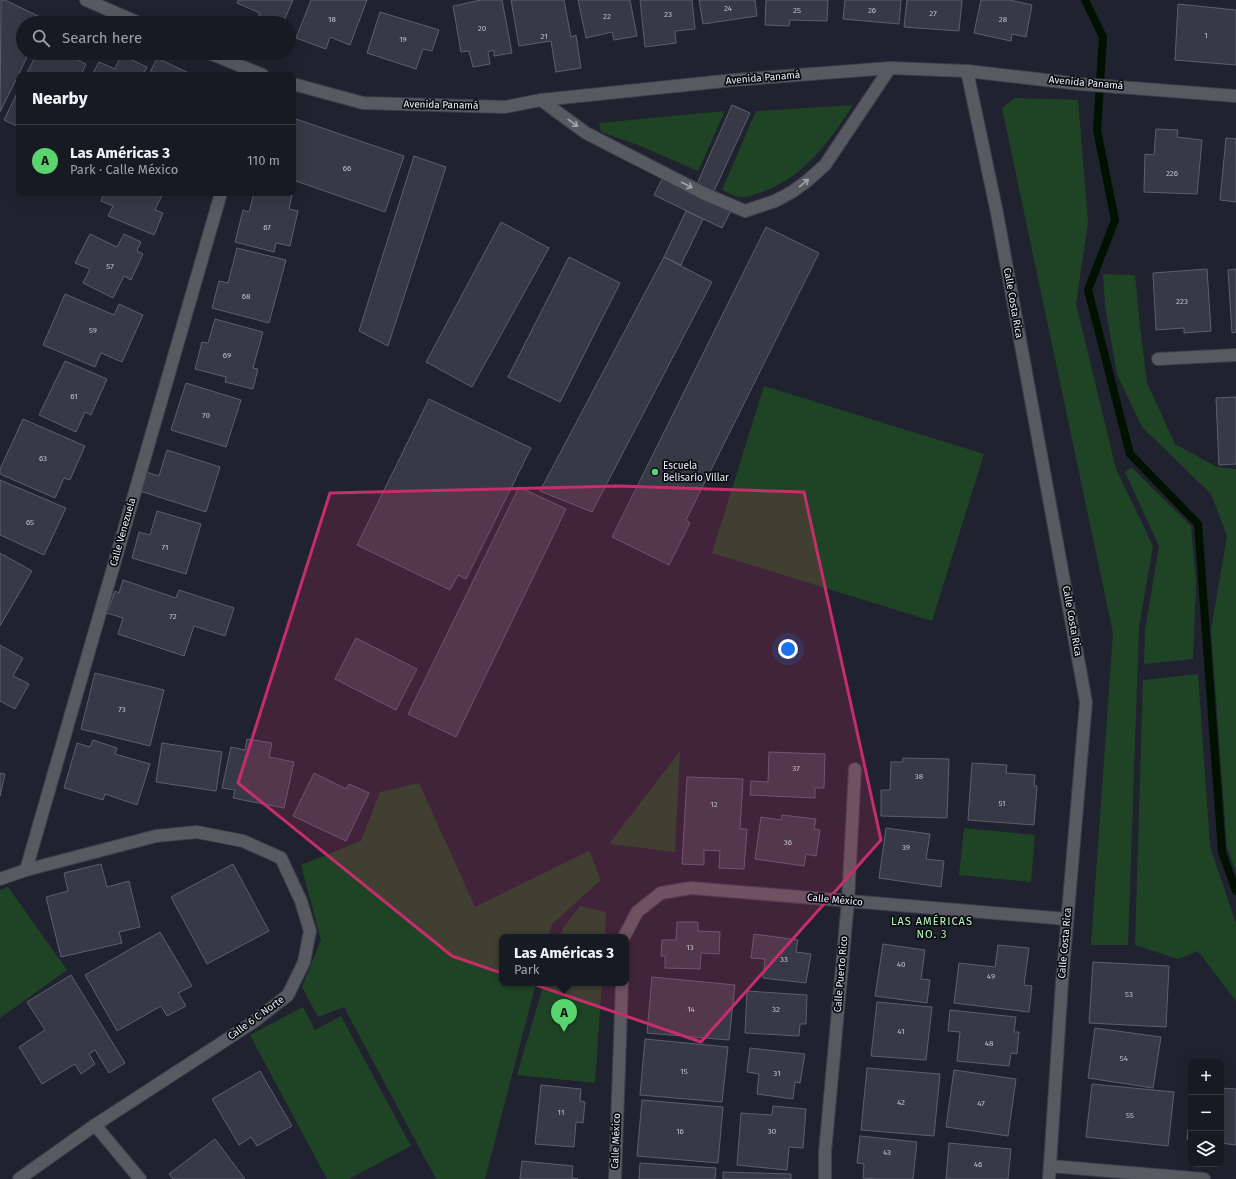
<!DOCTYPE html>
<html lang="en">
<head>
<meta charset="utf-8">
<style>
	body { margin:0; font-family:"Fira Sans",sans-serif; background:#252730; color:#f1f3f6 }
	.controls { position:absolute; right:12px; bottom:12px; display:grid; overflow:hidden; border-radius:8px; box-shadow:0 4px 16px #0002 }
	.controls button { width:36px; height:36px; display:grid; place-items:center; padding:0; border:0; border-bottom:1px solid #363841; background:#181a23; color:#f1f3f6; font:20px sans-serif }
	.you { position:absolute; left:788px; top:649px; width:14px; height:14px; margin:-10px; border:3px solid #fff; border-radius:50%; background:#1a73e8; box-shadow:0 0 0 6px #1a73e833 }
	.badge { display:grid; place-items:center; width:26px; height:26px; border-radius:50%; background:#59d56f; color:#111; font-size:13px; font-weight:700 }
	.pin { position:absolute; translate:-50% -33px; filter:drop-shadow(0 1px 2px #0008) }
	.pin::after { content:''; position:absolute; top:21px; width:14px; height:12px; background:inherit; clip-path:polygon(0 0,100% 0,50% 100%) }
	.popup { position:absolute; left:499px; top:934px; width:130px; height:52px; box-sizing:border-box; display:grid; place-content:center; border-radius:8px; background:#181a23; filter:drop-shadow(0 1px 3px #0005); font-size:13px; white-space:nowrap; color:#9fa1a6 }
	.popup b { font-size:15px; color:#f1f3f6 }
	.popup::after { content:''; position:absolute; left:50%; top:100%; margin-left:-8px; border:8px solid transparent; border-top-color:#181a23 }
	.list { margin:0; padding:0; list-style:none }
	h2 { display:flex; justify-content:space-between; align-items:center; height:52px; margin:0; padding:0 16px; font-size:17px }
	h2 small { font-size:13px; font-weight:400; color:#9fa1a6 }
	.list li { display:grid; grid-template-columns:26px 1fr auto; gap:12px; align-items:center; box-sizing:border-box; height:72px; padding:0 16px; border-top:1px solid #363841 }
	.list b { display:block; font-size:15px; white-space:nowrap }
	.list p { margin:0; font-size:13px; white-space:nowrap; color:#9fa1a6 }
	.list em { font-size:13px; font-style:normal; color:#9fa1a6 }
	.icon { flex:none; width:22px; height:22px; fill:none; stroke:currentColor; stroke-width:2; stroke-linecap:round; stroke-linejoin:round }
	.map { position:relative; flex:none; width:1236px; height:1179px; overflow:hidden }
	.search { position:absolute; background:#181a23; box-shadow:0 4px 16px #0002; left:16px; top:16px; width:280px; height:44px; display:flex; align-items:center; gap:10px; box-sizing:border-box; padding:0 14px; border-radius:22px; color:#9fa1a6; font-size:15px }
	.panel { position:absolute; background:#181a23; box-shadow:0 4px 16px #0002; left:16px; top:72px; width:280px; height:124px; border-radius:8px }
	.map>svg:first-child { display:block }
</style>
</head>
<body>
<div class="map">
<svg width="1236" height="1179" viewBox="0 0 1236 1179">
	<rect width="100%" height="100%" fill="#20222f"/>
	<!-- green -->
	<g fill="#1f4425">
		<polygon points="1015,98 1078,100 1088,222 1076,304 1116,469 1153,546 1139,627 1128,945 1091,945 1113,633 1002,108"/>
		<path d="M853,105C830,141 804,177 762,192C757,193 750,197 745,197C737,198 728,193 722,190L756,111Z"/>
		<polygon points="725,111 698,171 638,145 601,132 599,123"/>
		<polygon points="1103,274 1135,275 1140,327 1147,383 1175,444 1217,467 1236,469 1236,871 1227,847 1211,630 1227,536 1211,494 1142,427 1117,374 1105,305"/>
		<polygon points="764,386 984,454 932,621 712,553"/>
		<polygon points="1132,468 1191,526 1196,583 1193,659 1144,664 1145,630 1159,546 1125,472"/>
		<polygon points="1198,674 1210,847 1236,923 1236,1001 1198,951 1178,959 1135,945 1143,680"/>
		<polygon points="680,751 675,852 609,844"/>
		<polygon points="419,783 475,907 589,851 601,880 552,924 548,937 502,937 502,983 536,983 485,1179 436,1179 344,1007 318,1017 302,987 321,940 301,865 361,841 380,792"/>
		<polygon points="964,828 1035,835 1031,882 959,875"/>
		<polygon points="8,887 67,970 0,1018 0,890"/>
		<polygon points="580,906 606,912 605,937 560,937 563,928"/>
		<polygon points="544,983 602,983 595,1083 517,1075"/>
		<polygon points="303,1007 315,1030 341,1016 411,1146 349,1179 327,1179 250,1035"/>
	</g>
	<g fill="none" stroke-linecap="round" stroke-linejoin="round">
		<!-- stream -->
		<polyline stroke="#010" stroke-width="8" points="1085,0 1103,37 1097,130 1115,220 1088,290 1130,454 1198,524 1222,852 1236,891"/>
	</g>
	<!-- building -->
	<g fill="#373947" stroke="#5d5f6f">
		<polygon points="1,0 5,0 40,17 37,23 23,23 23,53 29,53 0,112"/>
		<polygon points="238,0 293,0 283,23 272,23 258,17 260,13 237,3"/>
		<polygon points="311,0 367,0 350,45 330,37 326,49 296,38"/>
		<polygon points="481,0 502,0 512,53 494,56 494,50 488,52 490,64 473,67 469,51 461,52 453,6"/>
		<polygon points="511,0 564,0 571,37 576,35 581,68 556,72 551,41 519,46"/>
		<polygon points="578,0 630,0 637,36 614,40 612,32 586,38"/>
		<polygon points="640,0 692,0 695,29 675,31 676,43 645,47"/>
		<polygon points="699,0 755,0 757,16 703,24"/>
		<polygon points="766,0 828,0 827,21 790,20 789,26 765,25"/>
		<polygon points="845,0 901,0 899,24 843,19"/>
		<polygon points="907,0 962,0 959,31 904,27"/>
		<polygon points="981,0 1009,0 1032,5 1026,37 1012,34 1011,41 974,33"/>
		<polygon points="1178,4 1236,10 1236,65 1175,60"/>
		<polygon points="380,12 439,30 432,51 423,49 416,69 367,53"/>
		<polygon points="37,53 63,53 86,64 81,75 26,75"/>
		<polygon points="121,55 147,67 143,75 92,75 99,62 115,69"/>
		<polygon points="157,58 193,75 149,75"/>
		<polygon points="19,89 19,127 4,120"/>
		<polygon points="732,105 750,113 714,191 697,184"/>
		<polygon points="293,118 404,156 385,212 293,180"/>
		<polygon points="1156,129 1178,130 1177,137 1202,140 1197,194 1144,192 1145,154 1154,155"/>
		<polygon points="1226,138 1236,139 1236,202 1220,200"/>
		<polygon points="414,156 446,167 388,346 359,331"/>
		<polygon points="666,171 734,205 722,228 654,195"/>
		<polygon points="104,193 163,193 155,210 163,213 154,235 108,216 113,206 101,201"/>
		<polygon points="254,193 282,193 292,195 289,209 298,211 290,246 276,243 274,252 235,242 243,210 249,212"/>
		<polygon points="686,211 703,219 681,265 664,257"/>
		<polygon points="501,222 549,248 472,387 426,362"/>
		<polygon points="766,227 819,253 686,520 690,523 669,565 612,537"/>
		<polygon points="90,234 117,247 124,234 141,242 137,251 143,254 131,280 124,276 113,298 83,283 90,269 75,263"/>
		<polygon points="237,248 286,260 269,323 212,308 219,281 228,283"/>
		<polygon points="569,257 620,283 560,402 508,377"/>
		<polygon points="664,257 712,282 592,512 540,491"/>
		<polygon points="1207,269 1211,331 1184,333 1184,328 1156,330 1153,273"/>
		<polygon points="1236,269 1236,332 1232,333 1228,270"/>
		<polygon points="65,294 114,315 119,304 143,315 122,362 101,353 95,367 43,345"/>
		<polygon points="215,319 263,332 253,368 258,369 253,389 225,382 226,377 195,369 202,342 208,343"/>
		<polygon points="65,361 107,379 91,415 85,412 76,432 39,415"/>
		<polygon points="186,383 241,400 226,447 171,430"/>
		<polygon points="1236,397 1236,464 1219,465 1216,398"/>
		<polygon points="429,399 531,448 466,579 458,575 450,590 357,545"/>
		<polygon points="23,419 85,446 70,480 64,478 55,498 0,474 0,469"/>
		<polygon points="167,450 220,467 206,512 140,491 146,472 159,476"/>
		<polygon points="0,480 66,508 44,555 0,535"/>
		<polygon points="519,487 566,509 456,737 408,714"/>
		<polygon points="157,511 201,524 186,574 132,558 139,532 150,535"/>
		<polygon points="0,553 32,571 0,626"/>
		<polygon points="123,580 176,598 179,590 234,608 225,636 194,626 184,656 118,634 123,618 107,613 115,591 119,593"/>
		<polygon points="356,638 417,669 396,710 335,679"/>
		<polygon points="0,645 23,658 13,676 29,684 15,709 0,701"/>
		<polygon points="95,673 164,690 150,746 81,729"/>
		<polygon points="247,739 272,743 269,757 294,762 284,808 233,798 235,790 222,788 231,747 245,750"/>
		<polygon points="93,740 117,748 115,754 150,764 137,805 105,794 103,800 64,788 77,743 90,747"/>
		<polygon points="162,743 222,752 216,791 156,782"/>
		<polygon points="769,752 825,754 824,788 815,788 815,798 750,795 751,781 768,782"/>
		<polygon points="903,758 949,759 947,818 881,816 881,790 890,790 891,762 903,762"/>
		<polygon points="972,763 1007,765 1006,773 1035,775 1034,786 1037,786 1034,825 968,820"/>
		<polygon points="0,773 5,774 0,796"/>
		<polygon points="314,773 346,789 349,784 369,793 346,841 293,816"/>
		<polygon points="687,777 743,779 740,829 747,829 744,869 719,868 720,851 704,850 704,865 682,864"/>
		<polygon points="782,815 816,819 814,829 820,830 816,856 806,854 804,866 755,859 761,817 781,820"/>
		<polygon points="886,828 930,834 926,859 944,861 941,887 879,878"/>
		<polygon points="101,864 107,887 129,881 140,927 119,932 122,943 61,957 46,897 68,891 64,873"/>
		<polygon points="233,864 269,931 207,964 171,897"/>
		<polygon points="677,922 698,922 698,931 720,932 719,954 701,953 700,969 665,968 665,956 661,956 662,940 676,940"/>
		<polygon points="160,932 192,986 178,993 186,1006 167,1016 161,1006 117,1031 85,975"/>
		<polygon points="754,934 798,940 796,952 811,954 806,983 763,978 765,959 751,958"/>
		<polygon points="883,944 925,950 921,979 930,980 927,1003 875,996"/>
		<polygon points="998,945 1029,948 1024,985 1032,986 1029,1012 954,1003 959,963 995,967"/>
		<polygon points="1093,962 1169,966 1166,1027 1089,1023"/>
		<polygon points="71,975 125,1063 109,1073 95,1050 89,1054 95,1064 81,1074 75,1064 42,1084 19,1047 45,1030 27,1002"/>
		<polygon points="652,977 735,985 729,1040 647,1033"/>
		<polygon points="747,991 807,995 806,1024 800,1024 799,1036 745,1033"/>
		<polygon points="877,1002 932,1007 926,1060 871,1056"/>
		<polygon points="950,1010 1016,1017 1014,1032 1019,1032 1017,1054 1011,1053 1009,1066 957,1061 960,1032 948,1031"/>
		<polygon points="1095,1028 1161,1037 1153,1088 1088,1078"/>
		<polygon points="645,1039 728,1047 722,1102 640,1095"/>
		<polygon points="750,1048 805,1054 800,1083 795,1082 793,1099 757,1094 759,1074 747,1072"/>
		<polygon points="867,1068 940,1074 934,1136 861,1130"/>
		<polygon points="954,1070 1016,1079 1008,1136 946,1127"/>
		<polygon points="260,1071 292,1126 257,1146 251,1137 239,1145 212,1099"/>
		<polygon points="1092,1084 1174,1092 1168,1146 1086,1137"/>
		<polygon points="541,1085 581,1089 580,1101 585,1102 583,1123 576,1122 574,1147 535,1144"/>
		<polygon points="1221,1088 1236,1089 1236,1145 1221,1143"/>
		<polygon points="642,1100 723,1107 718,1163 637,1156"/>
		<polygon points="773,1106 806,1109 803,1148 789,1147 787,1170 737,1165 741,1113 772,1115"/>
		<polygon points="1191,1106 1191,1140 1187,1139"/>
		<polygon points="860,1136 917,1142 913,1179 876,1179 863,1178 864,1164 857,1163"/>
		<polygon points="215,1139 245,1179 173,1179 169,1174"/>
		<polygon points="949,1143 1011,1149 1008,1179 946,1179"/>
		<polygon points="522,1161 573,1166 572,1178 578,1179 520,1179"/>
		<polygon points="640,1163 716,1168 715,1179 639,1179"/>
		<polygon points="723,1172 791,1174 791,1179 723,1179"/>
	</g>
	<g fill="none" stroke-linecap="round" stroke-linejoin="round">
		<defs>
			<g id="minor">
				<polyline points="86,0 139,23"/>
				<polyline points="209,53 263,75"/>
				<polyline points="967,71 997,213 1086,702 1062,982 1049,1179"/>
				<polyline points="293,84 363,103 505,107 541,100 734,80 890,68 967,71 1080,84 1236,96"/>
				<polyline points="541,100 586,133 705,194 745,211 775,201 792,192 807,181 825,165 890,68"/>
				<polyline points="1158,359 1236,355"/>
				<polyline points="26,870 221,193"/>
				<polyline points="0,879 26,870 156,836 197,832 243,841 281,858 301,901 310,931 304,962 288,995 252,1023 95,1125 19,1179"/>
				<polyline points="624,937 637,912 661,893 691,888 1067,919"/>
				<polyline points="95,1125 140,1179"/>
				<polyline points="1050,1166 1204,1179"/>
				<polyline points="615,1179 622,983"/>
				<polyline points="825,1179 825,1152 848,901 855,769"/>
			</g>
		</defs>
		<!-- minor casing -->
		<use href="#minor" stroke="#3d3f4b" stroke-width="14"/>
		<!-- minor -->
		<use href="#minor" stroke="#595a61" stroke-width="12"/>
	</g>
	<!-- one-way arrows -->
	<defs><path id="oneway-shaft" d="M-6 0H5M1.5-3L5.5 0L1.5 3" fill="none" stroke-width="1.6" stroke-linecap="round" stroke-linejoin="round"/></defs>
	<g stroke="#a4a5ad">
		<use href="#oneway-shaft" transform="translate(573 123) rotate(36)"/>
		<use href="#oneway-shaft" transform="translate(804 183) rotate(-39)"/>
		<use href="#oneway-shaft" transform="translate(687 185) rotate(27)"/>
	</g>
	<!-- marked area -->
	<path fill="#c62e6b" fill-opacity="0.2" stroke="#c62e6b" stroke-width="3" stroke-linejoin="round" d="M619,486L804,492L881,840L701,1042L452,956L238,783L330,493Z"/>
	<!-- markers -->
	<circle fill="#59d56f" stroke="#0b0c12" stroke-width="1.5" cx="655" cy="472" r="4"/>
	<g text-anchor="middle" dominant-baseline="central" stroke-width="3.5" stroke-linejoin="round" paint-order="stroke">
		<!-- number labels -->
		<g font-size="8" fill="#c0c2cc">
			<text x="728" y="8">24</text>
			<text x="797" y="10">25</text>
			<text x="872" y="10">26</text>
			<text x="933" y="13">27</text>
			<text x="668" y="14">23</text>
			<text x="607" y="16">22</text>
			<text x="332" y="19">18</text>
			<text x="1003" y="19">28</text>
			<text x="482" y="28">20</text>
			<text x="1206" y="35">1</text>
			<text x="544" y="36">21</text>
			<text x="403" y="39">19</text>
			<text x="347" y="168">66</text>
			<text x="1172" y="173">226</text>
			<text x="267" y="227">67</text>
			<text x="110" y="266">57</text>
			<text x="246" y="296">68</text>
			<text x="1182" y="301">223</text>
			<text x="93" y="330">59</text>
			<text x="227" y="355">69</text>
			<text x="74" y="396">61</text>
			<text x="206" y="415">70</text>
			<text x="43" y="458">63</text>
			<text x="30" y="522">65</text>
			<text x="165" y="547">71</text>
			<text x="173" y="616">72</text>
			<text x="122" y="709">73</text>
			<text x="796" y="768">37</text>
			<text x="919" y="776">38</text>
			<text x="1002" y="803">51</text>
			<text x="714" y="804">12</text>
			<text x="788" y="842">36</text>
			<text x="906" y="847">39</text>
			<text x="690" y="947">13</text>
			<text x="784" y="959">33</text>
			<text x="901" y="964">40</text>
			<text x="991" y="976">49</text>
			<text x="1129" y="994">53</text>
			<text x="691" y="1009">14</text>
			<text x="776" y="1009">32</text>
			<text x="901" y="1031">41</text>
			<text x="989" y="1043">48</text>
			<text x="1124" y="1058">54</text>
			<text x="684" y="1071">15</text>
			<text x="777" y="1073">31</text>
			<text x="901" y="1102">42</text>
			<text x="981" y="1103">47</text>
			<text x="561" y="1112">11</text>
			<text x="1130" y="1115">55</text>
			<text x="680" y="1131">16</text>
			<text x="772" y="1131">30</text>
			<text x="887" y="1152">43</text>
			<text x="978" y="1164">46</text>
		</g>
		<!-- street labels -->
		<g font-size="10" fill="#eef0f9" stroke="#0b0c12">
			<text transform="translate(763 78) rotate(-5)">Avenida Panamá</text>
			<text transform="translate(1086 83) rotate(5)">Avenida Panamá</text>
			<text transform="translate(441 105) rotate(1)">Avenida Panamá</text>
			<text transform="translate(1013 303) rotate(80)">Calle Costa Rica</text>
			<text transform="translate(123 532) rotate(-74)">Calle Venezuela</text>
			<text transform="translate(1072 621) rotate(80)">Calle Costa Rica</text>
			<text transform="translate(835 900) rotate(5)">Calle México</text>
			<text transform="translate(1065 943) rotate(-85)">Calle Costa Rica</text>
			<text transform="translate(841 974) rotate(-85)">Calle Puerto Rico</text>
			<text transform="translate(256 1018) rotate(-36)">Calle 6 C Norte</text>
			<text transform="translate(616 1141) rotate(-88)">Calle México</text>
		</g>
		<!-- poi labels -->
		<g font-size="10" fill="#eef0f9" stroke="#0b0c12" text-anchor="start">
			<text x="663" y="466">Escuela<tspan x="663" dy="12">Belisario Villar</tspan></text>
		</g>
		<!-- neighbourhood labels -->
		<g font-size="11" letter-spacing="1" fill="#b7f6bc" stroke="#0b0c12">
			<text x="932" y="921">LAS AMÉRICAS<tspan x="932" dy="13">NO. 3</tspan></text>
		</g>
	</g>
</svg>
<div class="controls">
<button>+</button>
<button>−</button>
<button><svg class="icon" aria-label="layers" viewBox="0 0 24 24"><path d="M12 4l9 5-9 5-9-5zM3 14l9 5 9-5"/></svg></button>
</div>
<div class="you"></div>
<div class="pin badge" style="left:564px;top:1032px">A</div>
<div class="popup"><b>Las Américas 3</b>Park</div>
<div class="search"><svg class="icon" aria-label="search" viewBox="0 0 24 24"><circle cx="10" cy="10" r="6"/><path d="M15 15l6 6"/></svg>Search here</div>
<section class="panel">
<h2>Nearby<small></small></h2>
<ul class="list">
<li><span class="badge">A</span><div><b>Las Américas 3</b><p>Park · Calle México</p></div><em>110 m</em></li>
</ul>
</section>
</div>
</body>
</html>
